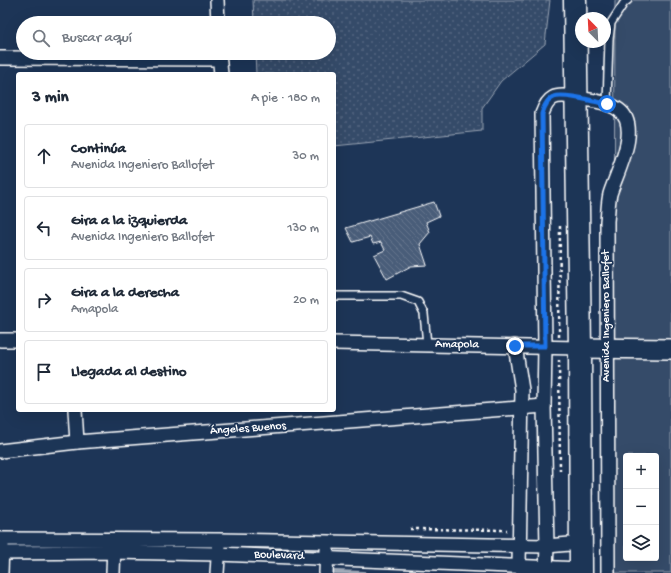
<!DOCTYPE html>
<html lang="es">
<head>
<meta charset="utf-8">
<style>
	body { margin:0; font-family:"Gochi Hand",sans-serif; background:#f6f6f7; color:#1f2937 }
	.controls { position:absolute; right:12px; bottom:12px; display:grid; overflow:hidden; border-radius:4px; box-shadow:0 4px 16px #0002 }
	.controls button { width:36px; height:36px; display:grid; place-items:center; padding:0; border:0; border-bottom:1px solid #e0e1e3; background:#fff; color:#1f2937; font:20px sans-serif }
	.compass { position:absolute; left:575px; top:12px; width:36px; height:36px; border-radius:50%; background:#fff; box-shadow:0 4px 16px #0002; rotate:336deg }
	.stop { position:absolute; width:12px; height:12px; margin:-9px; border:3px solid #1a73e8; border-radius:50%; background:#fff }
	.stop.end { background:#1a73e8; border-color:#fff; box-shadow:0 1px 4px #0008 }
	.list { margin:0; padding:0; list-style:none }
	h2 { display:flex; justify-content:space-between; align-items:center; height:52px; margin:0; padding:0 16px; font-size:17px }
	h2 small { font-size:13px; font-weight:400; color:#747a83 }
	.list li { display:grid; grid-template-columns:26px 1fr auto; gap:12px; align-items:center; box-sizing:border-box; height:64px; margin:0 8px 8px; padding:0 8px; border:1px solid #e0e1e3; border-radius:4px }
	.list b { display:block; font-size:15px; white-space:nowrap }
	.list p { margin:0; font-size:13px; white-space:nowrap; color:#747a83 }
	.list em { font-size:13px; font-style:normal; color:#747a83 }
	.icon { flex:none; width:22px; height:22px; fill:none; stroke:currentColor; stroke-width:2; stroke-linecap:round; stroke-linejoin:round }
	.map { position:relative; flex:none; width:671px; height:573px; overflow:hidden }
	.search { position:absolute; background:#fff; box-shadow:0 4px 16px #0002; left:16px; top:16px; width:320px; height:44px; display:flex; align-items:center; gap:10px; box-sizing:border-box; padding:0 14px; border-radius:22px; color:#747a83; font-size:15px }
	.panel { position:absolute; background:#fff; box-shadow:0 4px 16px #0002; left:16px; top:72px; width:320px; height:340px; border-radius:4px }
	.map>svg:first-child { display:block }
</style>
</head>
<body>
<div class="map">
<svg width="671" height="573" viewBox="0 0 671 573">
	<defs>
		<pattern id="grass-dots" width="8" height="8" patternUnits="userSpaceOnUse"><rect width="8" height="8" fill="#364b69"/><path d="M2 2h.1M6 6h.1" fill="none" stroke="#546680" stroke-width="1.8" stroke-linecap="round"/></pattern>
		<pattern id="building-back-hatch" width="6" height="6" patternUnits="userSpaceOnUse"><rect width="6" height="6" fill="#4a5d79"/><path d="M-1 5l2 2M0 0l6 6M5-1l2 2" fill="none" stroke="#65758d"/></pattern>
	</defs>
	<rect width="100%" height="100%" fill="#1d3557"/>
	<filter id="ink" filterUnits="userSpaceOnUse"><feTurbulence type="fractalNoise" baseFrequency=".025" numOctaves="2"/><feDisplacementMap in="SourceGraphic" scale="8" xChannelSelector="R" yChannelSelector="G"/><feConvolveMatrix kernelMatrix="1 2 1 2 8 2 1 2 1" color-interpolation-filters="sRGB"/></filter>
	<g filter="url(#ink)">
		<!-- grass -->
		<polygon fill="url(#grass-dots)" stroke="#9aa5b4" points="253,0 550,0 545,44 501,81 482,108 482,131 334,146 334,74 256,74 255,53 329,53 329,23 254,23"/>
		<!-- park -->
		<path fill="#364b69" stroke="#9aa5b4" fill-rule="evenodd" d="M615,0H671V573H613ZM626,456H656V558H626Z"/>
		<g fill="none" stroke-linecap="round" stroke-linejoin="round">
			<!-- stream -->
			<polyline stroke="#a0aab8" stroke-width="4" points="335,572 364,573"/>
		</g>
		<!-- building -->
		<polygon fill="url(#building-back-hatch)" stroke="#fff" points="434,202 439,216 426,222 430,232 420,244 427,265 411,266 387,279 374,255 385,250 381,242 373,244 370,237 353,242 346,228"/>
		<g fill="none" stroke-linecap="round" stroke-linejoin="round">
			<defs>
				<g id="lane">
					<polyline points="607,104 609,39 611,23 624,3 628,0"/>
					<polyline points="334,296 401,296 418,302 424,314 427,344"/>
				</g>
				<g id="street">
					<polyline points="217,0 218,23"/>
					<polyline points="219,53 221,74"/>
					<polyline points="0,58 219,59"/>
					<polyline points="0,340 18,340"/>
					<polyline points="334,343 580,348"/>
					<polyline points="515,346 522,390 519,565"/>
					<polyline points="75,410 77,442"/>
					<polyline points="0,451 77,442 544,406"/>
					<polyline points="0,539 219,540 547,546 581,543"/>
					<polyline points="0,553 113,552 217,554 581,569"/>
					<polyline points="1,573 2,545"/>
					<polyline points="113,573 114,545"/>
					<polyline points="217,573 219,545"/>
					<polyline points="326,573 327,550"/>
					<path d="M546,573L547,546L544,406L545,346L542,114C548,97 555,94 572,97C587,100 607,101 619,110C642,127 616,174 610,194C608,202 608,213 607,221L608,573"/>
				</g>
				<polyline id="secondary" points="580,348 671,349"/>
				<polyline id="highway" points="575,0 580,348 581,573"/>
			</defs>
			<!-- lane casing -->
			<use href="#lane" stroke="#fff" stroke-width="10"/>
			<!-- street casing -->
			<use href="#street" stroke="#fff" stroke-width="16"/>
			<!-- secondary casing -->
			<use href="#secondary" stroke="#fff" stroke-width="22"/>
			<!-- highway casing -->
			<use href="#highway" stroke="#fff" stroke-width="25"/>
			<!-- path -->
			<g stroke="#fff" stroke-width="2.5" stroke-dasharray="3 3" stroke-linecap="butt">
				<polyline points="559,337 560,226"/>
				<polyline points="559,360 560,471"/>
				<polyline points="410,529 507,530"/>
			</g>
			<!-- lane -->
			<use href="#lane" stroke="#1d3557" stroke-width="7"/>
			<!-- street -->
			<use href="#street" stroke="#1d3557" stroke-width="13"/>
			<!-- secondary -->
			<use href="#secondary" stroke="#1d3557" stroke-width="19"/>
			<!-- highway -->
			<use href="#highway" stroke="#1d3557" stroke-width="22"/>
		</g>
	</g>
	<g fill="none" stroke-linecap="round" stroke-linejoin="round" filter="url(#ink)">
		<!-- route -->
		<path stroke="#1a73e8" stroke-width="5" d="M515,346H545L542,114C544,107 547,99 554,97C564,93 596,102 607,104"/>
	</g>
	<g text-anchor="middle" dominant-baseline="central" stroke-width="3.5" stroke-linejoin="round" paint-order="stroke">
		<!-- street labels -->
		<g font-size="12" fill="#fff" stroke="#1d3557">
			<text transform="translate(607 316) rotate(-90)">Avenida Ingeniero Ballofet</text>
			<text transform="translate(457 345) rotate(1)">Amapola</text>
			<text transform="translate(248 429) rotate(-4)">Ángeles Buenos</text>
			<text transform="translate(279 556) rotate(2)">Boulevard</text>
		</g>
	</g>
</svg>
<div class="controls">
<button>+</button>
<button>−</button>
<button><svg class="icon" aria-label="layers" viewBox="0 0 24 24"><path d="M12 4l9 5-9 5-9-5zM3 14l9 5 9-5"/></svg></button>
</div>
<svg class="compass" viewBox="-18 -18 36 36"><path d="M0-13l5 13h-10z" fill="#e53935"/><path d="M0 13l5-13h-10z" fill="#747a83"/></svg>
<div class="stop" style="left:607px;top:104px"></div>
<div class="stop end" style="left:515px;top:346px"></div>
<div class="search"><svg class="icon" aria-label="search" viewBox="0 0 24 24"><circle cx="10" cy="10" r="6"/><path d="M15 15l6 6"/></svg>Buscar aquí</div>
<section class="panel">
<h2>3 min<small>A pie · 180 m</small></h2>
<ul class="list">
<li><svg class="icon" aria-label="ahead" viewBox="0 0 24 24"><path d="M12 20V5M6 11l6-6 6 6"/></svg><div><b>Continúa</b><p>Avenida Ingeniero Ballofet</p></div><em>30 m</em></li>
<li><svg class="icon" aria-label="left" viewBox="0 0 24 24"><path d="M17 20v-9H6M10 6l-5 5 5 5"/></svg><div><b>Gira a la izquierda</b><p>Avenida Ingeniero Ballofet</p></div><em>130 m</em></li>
<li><svg class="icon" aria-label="right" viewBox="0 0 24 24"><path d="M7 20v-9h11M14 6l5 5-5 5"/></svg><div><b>Gira a la derecha</b><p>Amapola</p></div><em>20 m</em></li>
<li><svg class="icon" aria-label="arrive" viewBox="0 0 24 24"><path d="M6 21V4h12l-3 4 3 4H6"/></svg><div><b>Llegada al destino</b></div></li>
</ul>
</section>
</div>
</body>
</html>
